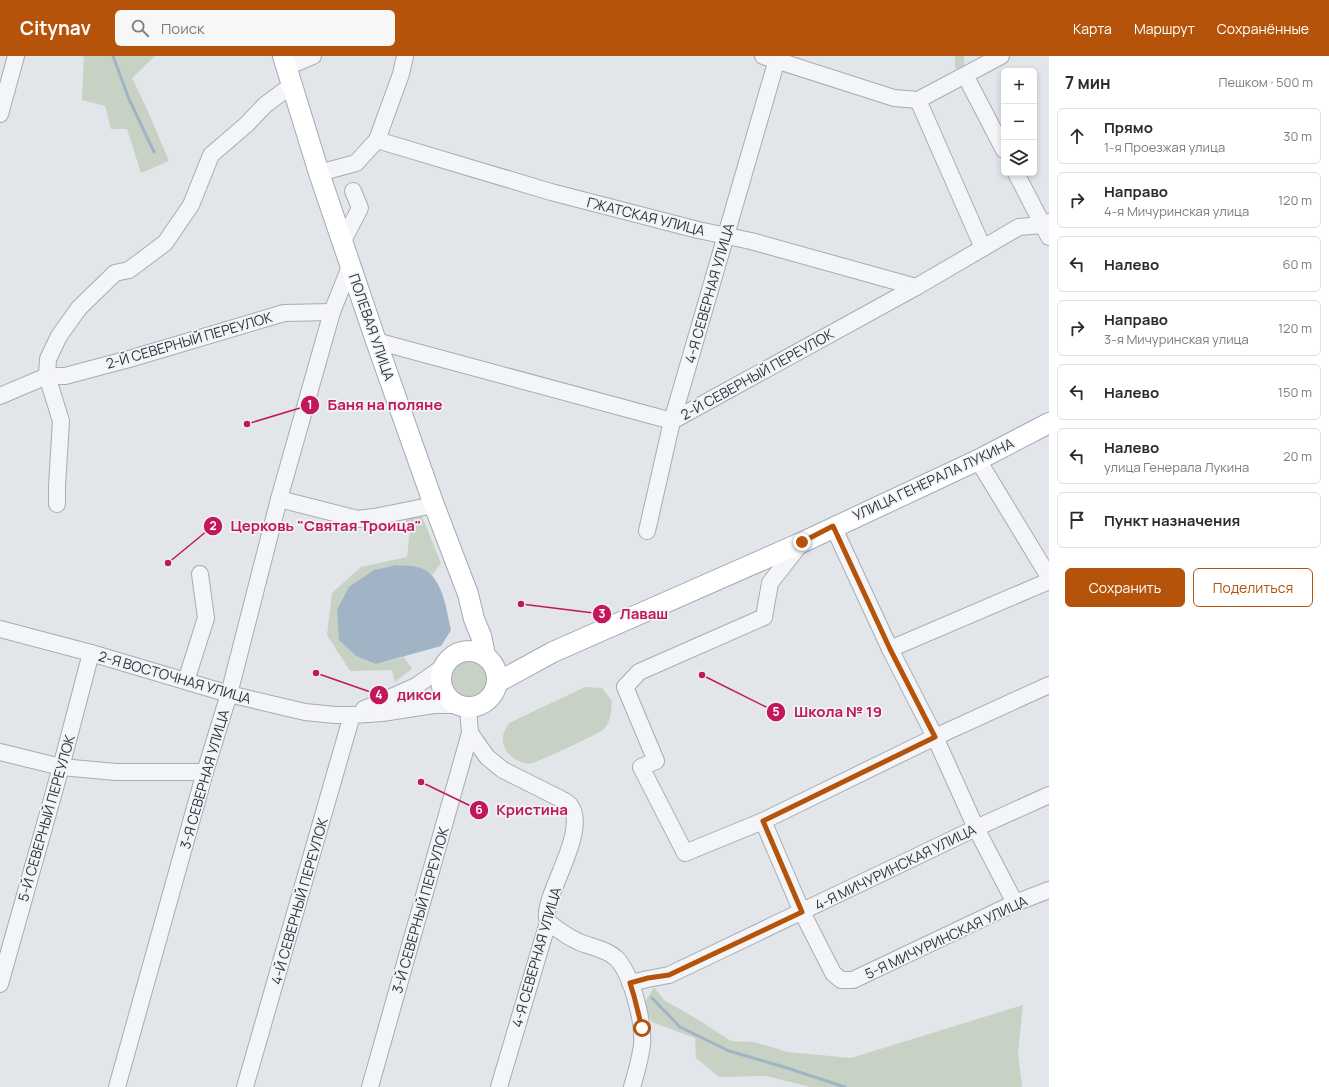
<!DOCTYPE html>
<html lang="ru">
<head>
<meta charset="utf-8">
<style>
	body { margin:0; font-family:Manrope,sans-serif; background:#f7f7f7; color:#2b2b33 }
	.controls { position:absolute; right:12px; top:12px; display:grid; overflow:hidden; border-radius:6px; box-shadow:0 2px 6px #0003 }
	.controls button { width:36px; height:36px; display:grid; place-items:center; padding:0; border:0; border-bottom:1px solid #e1e1e2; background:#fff; color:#2b2b33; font:20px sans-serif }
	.stop { position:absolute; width:12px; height:12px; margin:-9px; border:3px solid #b45309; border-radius:50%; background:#fff }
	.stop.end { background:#b45309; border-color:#fff; box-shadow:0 1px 4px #0008 }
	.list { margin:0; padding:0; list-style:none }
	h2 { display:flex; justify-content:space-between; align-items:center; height:52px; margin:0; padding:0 16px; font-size:17px }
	h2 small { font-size:13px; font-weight:400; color:#7c7c81 }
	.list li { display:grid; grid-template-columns:26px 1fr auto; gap:12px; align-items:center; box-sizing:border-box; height:56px; margin:0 8px 8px; padding:0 8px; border:1px solid #e1e1e2; border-radius:6px }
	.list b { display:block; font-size:15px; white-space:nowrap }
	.list p { margin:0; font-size:13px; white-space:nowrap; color:#7c7c81 }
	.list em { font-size:13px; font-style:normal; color:#7c7c81 }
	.actions { display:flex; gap:8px; padding:12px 16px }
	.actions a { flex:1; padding:9px 0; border:1px solid #b45309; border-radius:6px; text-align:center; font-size:14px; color:#b45309 }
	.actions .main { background:#b45309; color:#fff }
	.icon { flex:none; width:22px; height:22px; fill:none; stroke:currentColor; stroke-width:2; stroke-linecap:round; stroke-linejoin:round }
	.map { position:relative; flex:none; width:1049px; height:1031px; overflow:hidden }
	header { display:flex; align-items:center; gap:24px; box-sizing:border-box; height:56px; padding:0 20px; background:#b45309; color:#fff }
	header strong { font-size:19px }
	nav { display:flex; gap:22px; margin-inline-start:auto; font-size:14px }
	.search { width:280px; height:36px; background:#f7f7f7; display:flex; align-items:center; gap:10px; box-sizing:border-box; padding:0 14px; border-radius:6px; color:#7c7c81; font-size:15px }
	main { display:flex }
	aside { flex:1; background:#fff }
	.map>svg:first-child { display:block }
</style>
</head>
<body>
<header>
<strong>Citynav</strong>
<div class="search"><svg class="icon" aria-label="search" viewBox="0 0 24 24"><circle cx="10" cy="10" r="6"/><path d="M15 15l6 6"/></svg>Поиск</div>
<nav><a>Карта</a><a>Маршрут</a><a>Сохранённые</a></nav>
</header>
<main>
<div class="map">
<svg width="1049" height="1031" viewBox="0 0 1049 1031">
	<rect width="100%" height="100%" fill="#e2e5e9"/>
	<!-- green -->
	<g fill="#c8d2c4">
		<polygon points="80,0 155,0 132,22 146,51 169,105 141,117 127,73 111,73 105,50 82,44 84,1"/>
		<polygon points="955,0 964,0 964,11 955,13"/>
		<polygon points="421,458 441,507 432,519 418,511 396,509 374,514 376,608 404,601 412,613 395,626 392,614 350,615 327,579 332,537 361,511 407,501 410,473 404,461"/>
		<circle cx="471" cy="623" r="20"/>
		<path d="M585,631L602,632L612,645C611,656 611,666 603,674C600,677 540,705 533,707C521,710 505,699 503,687C502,679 505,673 509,667Z"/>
		<polygon points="654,931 664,944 697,963 731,985 754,986 788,996 851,1002 1023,949 1018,997 1022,1031 810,1031 766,1020 719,1021 696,1002 695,982 652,966 643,949"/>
	</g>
	<!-- water -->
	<path fill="#a0b4c6" d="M396,509C403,510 411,509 418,511C443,518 446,553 451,574L441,590L376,608L356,600L339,584L337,554L349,531L374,514Z"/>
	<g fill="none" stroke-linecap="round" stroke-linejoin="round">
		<!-- stream -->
		<g stroke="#a0b4c6" stroke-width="3">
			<polyline points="113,0 129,43 154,96"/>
			<polyline points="652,942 680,971 729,995 784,1011 845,1031"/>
		</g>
		<defs>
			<g id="minor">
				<polyline points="763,0 894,42 918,44"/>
				<polyline points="287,11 313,0"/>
				<polyline points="965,19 1004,94"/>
				<polyline points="918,44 983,192"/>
				<polyline points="918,44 1001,0"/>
				<polyline points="0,58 16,0"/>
				<polyline points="377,84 551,136 698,174 751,185 916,231"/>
				<polyline points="319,117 356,107 377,84 401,18 405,0"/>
				<polyline points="1016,117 1049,181"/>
				<polyline points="343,185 360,152 353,135"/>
				<polyline points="376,285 672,365 916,231 1019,171 1043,169 1049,166"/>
				<polyline points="0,340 47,320 65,320 129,303 284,257 332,256"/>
				<polyline points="978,404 1049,521"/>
				<polyline points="279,443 358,463 374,461 434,449"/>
				<polyline points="57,448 57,430 61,365 47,320 48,303 59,280 79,252 115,217 129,214 165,187 191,149 211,99 247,68 265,49 292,29"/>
				<polyline points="833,470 890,593 935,681 976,772 1015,847"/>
				<polyline points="647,475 672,365 778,0"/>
				<polyline points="802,486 770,527 764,561 639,616 625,631 656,705 641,711 685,797 763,765 935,681 1049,629"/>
				<polyline points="0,573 91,597 229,638 305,656 335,659 352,659 382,657 434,649 459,649"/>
				<polyline points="890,593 1049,525"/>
				<polyline points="186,625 206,562 200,518"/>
				<path d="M468,651L470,677L487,701L503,714L561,743C564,744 567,746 569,748C590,771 548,832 547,857C546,860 548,864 548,866L499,1031"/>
				<polyline points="364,653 416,630 443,611"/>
				<polyline points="0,696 61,711 116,716 205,716"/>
				<polyline points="763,765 802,856 833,917 841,924 853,924 1015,847 1049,834"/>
				<path d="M548,866C558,874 568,881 579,886C591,891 606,893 616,902C632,918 644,967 642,989C640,1003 636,1018 632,1031"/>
				<polyline points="630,927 648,923 669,919 976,772 1049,739"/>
				<polyline points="0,928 61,711 91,597"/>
				<polyline points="117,1031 205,716 229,638 279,443 332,256 351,208"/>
				<polyline points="245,1031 352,659"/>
				<polyline points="370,1031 470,677"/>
			</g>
			<g id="major">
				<polyline points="283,0 319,117 376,285 434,449 468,538 474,563 481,580 485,599"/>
				<circle cx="469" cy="623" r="28"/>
				<polyline points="498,626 553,596 803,486 978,404 1049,367"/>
			</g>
		</defs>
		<!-- minor casing -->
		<use href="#minor" stroke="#a7acb3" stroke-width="18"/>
		<!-- major casing -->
		<use href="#major" stroke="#a2aab4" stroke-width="22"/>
		<!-- minor -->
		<use href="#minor" stroke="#f4f5f8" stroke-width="16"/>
		<!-- major -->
		<use href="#major" stroke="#fff" stroke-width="20"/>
	</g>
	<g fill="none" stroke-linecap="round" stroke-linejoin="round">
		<!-- route -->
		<polyline stroke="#b45309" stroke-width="5" points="642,972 634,940 630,927 648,922 669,919 802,856 763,765 935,681 890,593 833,470 802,486"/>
	</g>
	<g text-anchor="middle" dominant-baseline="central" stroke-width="3.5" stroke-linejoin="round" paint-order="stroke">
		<!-- street labels -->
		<g font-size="14" fill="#2b333f" stroke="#f1f4f6">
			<text transform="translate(646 160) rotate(14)">ГЖАТСКАЯ УЛИЦА</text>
			<text transform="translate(709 237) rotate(-74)">4-Я СЕВЕРНАЯ УЛИЦА</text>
			<text transform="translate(372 271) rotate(71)">ПОЛЕВАЯ УЛИЦА</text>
			<text transform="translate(189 284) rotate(-16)">2-Й СЕВЕРНЫЙ ПЕРЕУЛОК</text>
			<text transform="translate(757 318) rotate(-29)">2-Й СЕВЕРНЫЙ ПЕРЕУЛОК</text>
			<text transform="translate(933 423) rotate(-25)">УЛИЦА ГЕНЕРАЛА ЛУКИНА</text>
			<text transform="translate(175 621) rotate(16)">2-Я ВОСТОЧНАЯ УЛИЦА</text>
			<text transform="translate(204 723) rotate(-74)">3-Я СЕВЕРНАЯ УЛИЦА</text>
			<text transform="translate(46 762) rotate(-74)">5-Й СЕВЕРНЫЙ ПЕРЕУЛОК</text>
			<text transform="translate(895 811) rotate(-26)">4-Я МИЧУРИНСКАЯ УЛИЦА</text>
			<text transform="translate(299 845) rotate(-74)">4-Й СЕВЕРНЫЙ ПЕРЕУЛОК</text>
			<text transform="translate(420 854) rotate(-74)">3-Й СЕВЕРНЫЙ ПЕРЕУЛОК</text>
			<text transform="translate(946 881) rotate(-25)">5-Я МИЧУРИНСКАЯ УЛИЦА</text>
			<text transform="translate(536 901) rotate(-74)">4-Я СЕВЕРНАЯ УЛИЦА</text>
		</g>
	</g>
	<!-- callouts -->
	<path fill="none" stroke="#c2185b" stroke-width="1.5" d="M247 368L310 349M168 507L213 470M521 548L602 558M316 617L379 639M702 619L776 656M421 726L479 754"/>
	<g fill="#c2185b" stroke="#f1f4f6" stroke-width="1.5">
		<circle cx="247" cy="368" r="4"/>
		<circle cx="168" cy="507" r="4"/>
		<circle cx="521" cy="548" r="4"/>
		<circle cx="316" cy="617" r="4"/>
		<circle cx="702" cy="619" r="4"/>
		<circle cx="421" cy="726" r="4"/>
		<circle cx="310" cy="349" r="10"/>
		<circle cx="213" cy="470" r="10"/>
		<circle cx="602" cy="558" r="10"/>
		<circle cx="379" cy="639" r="10"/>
		<circle cx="776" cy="656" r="10"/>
		<circle cx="479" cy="754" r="10"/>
	</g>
	<g font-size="12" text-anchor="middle" font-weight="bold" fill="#fff">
		<text x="310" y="353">1</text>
		<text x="213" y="474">2</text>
		<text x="602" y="562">3</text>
		<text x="379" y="643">4</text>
		<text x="776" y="660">5</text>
		<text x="479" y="758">6</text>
	</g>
	<g font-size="15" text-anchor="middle" font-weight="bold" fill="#c2185b" stroke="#f1f4f6" stroke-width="3.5" stroke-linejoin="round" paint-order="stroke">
		<text x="385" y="354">Баня на поляне</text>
		<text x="326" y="475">Церковь "Святая Троица"</text>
		<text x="644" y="563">Лаваш</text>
		<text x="419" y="644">дикси</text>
		<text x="838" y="661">Школа № 19</text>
		<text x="532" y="759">Кристина</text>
	</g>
</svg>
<div class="controls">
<button>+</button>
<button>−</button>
<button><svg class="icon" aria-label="layers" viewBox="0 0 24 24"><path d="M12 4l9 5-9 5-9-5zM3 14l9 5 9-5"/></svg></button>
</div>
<div class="stop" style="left:642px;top:972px"></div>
<div class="stop end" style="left:802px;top:486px"></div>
</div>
<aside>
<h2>7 мин<small>Пешком · 500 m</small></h2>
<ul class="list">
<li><svg class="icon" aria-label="ahead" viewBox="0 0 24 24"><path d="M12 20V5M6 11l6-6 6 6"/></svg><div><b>Прямо</b><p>1-я Проезжая улица</p></div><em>30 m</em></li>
<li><svg class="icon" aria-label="right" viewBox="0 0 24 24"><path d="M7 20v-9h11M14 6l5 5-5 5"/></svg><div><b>Направо</b><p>4-я Мичуринская улица</p></div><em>120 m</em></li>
<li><svg class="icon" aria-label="left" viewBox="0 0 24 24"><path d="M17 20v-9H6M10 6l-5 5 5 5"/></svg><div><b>Налево</b></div><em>60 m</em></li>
<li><svg class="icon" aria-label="right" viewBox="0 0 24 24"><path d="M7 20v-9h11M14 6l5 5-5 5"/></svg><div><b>Направо</b><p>3-я Мичуринская улица</p></div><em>120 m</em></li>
<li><svg class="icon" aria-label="left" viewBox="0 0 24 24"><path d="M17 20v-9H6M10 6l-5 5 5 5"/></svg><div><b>Налево</b></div><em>150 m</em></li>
<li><svg class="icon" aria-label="left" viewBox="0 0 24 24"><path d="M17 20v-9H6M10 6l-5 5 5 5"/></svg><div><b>Налево</b><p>улица Генерала Лукина</p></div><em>20 m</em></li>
<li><svg class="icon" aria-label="arrive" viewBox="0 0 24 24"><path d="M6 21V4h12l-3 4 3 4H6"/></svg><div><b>Пункт назначения</b></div></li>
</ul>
<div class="actions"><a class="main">Сохранить</a><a>Поделиться</a></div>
</aside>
</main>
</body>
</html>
